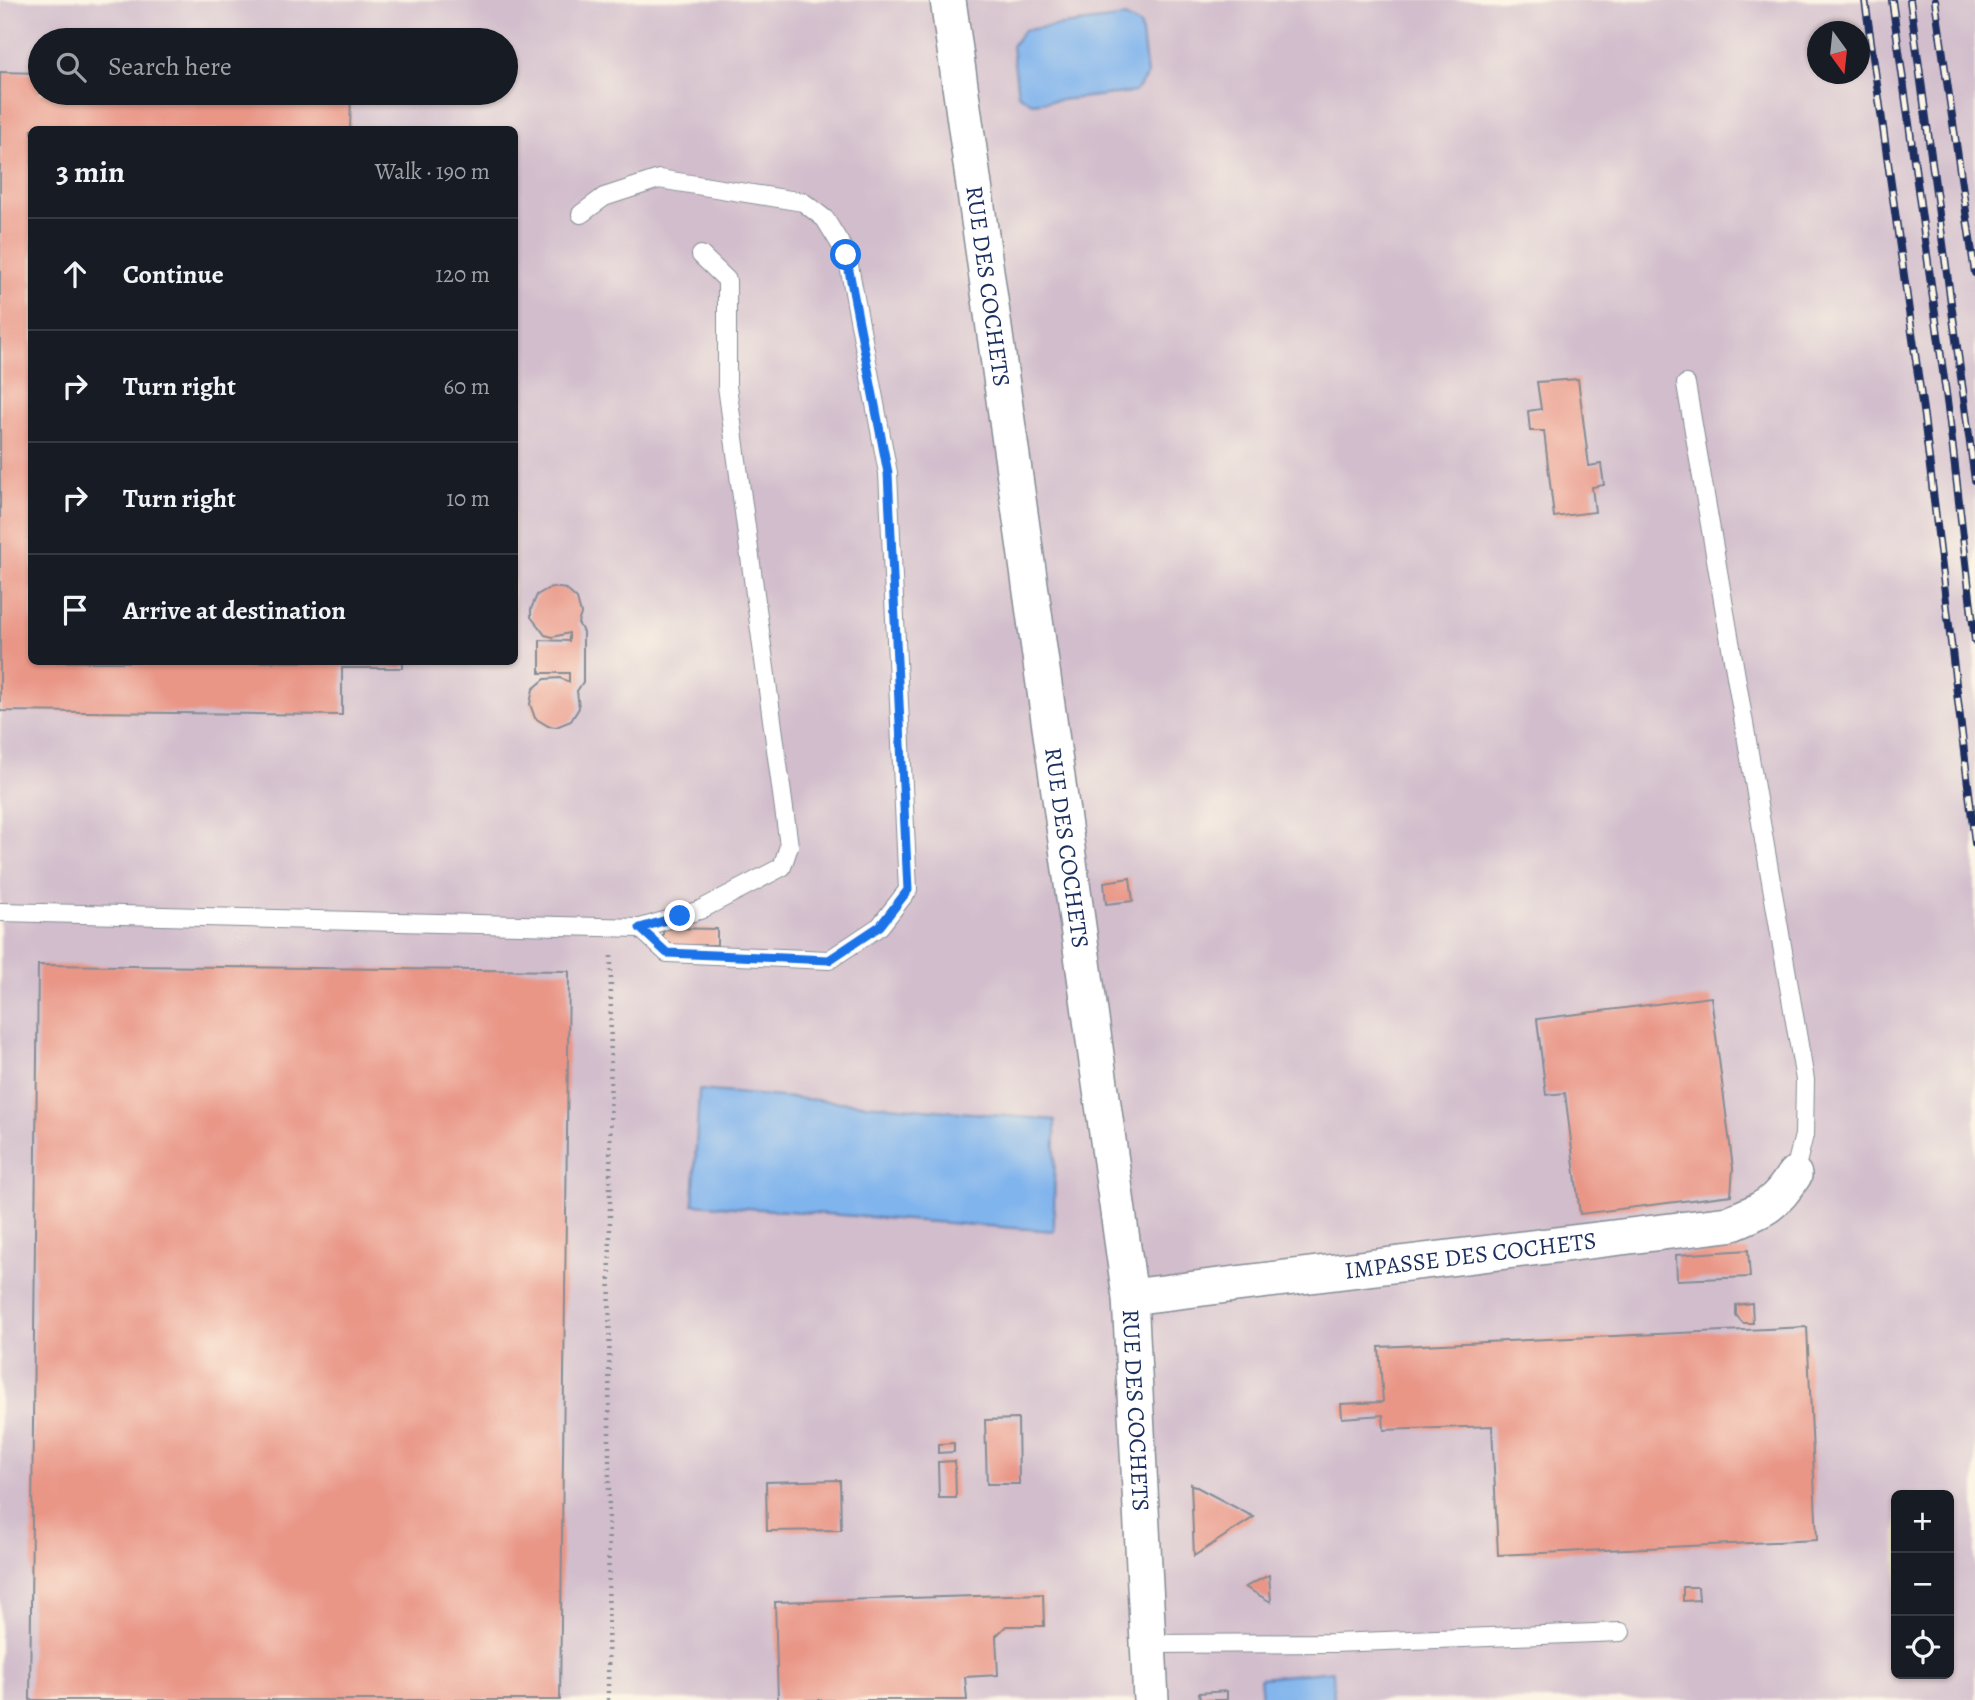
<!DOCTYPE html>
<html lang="en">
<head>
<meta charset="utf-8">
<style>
	body { margin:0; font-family:Alegreya,serif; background:#242831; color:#f1f3f6 }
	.controls { position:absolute; right:21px; bottom:21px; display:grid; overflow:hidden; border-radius:10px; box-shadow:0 2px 5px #0004 }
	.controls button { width:63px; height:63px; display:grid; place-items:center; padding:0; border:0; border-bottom:2px solid #363941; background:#171b24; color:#f1f3f6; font:35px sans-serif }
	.compass { position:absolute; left:1807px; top:21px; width:63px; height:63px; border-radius:50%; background:#171b24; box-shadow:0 2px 5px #0004; rotate:165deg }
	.stop { position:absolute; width:21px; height:21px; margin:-16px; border:5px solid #1a73e8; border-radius:50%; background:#fff }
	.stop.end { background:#1a73e8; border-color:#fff; box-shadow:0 2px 7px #0008 }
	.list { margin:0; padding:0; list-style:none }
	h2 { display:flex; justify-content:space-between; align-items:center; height:91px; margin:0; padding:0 28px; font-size:30px }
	h2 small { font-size:23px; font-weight:400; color:#9ea1a6 }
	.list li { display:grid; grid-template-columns:46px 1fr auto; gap:21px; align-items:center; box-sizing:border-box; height:112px; padding:0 28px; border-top:2px solid #363941 }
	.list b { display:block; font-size:26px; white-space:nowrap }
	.list em { font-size:23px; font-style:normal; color:#9ea1a6 }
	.icon { flex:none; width:38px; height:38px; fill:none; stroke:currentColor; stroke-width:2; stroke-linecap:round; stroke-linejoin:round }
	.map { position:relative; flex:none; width:1975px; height:1700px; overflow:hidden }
	.search { position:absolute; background:#171b24; box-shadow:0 2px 5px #0004; left:28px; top:28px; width:490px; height:77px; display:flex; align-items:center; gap:18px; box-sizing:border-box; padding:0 24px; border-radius:38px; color:#9ea1a6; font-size:26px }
	.panel { position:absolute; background:#171b24; box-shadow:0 2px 5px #0004; left:28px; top:126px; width:490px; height:539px; border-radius:10px }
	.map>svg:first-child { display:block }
</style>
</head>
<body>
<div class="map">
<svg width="1975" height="1700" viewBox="0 0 1975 1700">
	<rect width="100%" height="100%" fill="#fcf5e5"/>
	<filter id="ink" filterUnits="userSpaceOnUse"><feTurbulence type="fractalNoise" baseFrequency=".0143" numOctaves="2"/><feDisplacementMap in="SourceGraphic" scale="14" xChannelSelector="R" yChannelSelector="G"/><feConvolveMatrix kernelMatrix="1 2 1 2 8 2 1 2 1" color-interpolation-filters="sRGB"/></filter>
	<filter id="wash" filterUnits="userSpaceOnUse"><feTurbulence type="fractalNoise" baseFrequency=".00686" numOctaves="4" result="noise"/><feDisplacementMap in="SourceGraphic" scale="28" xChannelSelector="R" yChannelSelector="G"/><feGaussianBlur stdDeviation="1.57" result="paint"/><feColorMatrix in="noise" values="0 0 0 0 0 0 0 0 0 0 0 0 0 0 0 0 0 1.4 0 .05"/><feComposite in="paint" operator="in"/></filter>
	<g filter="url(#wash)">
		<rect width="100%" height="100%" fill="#f0e8cc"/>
		<!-- industrial -->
		<path fill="#d1bdcc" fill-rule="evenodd" d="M0,0H1975V1700H0ZM1818,32H1860V74H1818ZM40,40H506V93H40ZM32,130H514V662H32ZM1896,1495H1949V1674H1896Z"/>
		<!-- water -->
		<g fill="#80b4ed" stroke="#4e72a6" stroke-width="2">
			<polygon points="1125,17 1141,26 1147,75 1135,92 1032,103 1018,94 1012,46 1024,30"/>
			<polygon points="699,1090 1055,1120 1054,1231 693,1204"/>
			<polygon points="1333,1671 1334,1700 1262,1700 1260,1678"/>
		</g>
		<g id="blocks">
			<!-- building -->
			<g fill="#e99687">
				<polygon points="0,72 40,73 40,93 351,93 350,130 32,130 32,662 403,662 403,668 342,668 342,715 0,711"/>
				<polygon points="1578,379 1589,466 1601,464 1604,485 1592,487 1595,512 1554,517 1544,431 1530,431 1528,411 1541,409 1537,382"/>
				<polygon points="551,587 566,589 577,599 581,614 578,623 583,632 583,682 577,691 579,708 571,721 556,727 548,726 535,718 530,704 533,689 545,679 560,678 569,682 569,673 540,673 540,640 569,641 569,633 553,637 545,635 531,617 531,609 537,595"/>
				<polygon points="1130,878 1133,901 1106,904 1104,882"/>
				<polygon points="663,928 717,929 717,945 663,945"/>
				<polygon points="38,965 569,971 560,1700 30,1700"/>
				<polygon points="1711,997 1733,1168 1731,1195 1580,1214 1565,1093 1546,1095 1537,1019"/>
				<polygon points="1748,1250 1750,1277 1677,1280 1676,1255"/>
				<polygon points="1752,1303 1753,1323 1743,1323 1736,1315 1736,1305"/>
				<polygon points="1807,1327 1817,1540 1498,1555 1492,1426 1384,1430 1383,1415 1342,1418 1341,1404 1383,1402 1379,1347"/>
				<polygon points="1018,1419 1019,1484 987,1484 985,1420"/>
				<polygon points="954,1443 954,1452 938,1453 938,1444"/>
				<polygon points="955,1461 956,1498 939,1498 938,1462"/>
				<polygon points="840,1480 841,1530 767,1531 766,1482"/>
				<polygon points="1191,1484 1254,1517 1194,1556"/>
				<polygon points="1269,1575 1271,1602 1245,1587"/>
				<polygon points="1683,1587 1698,1587 1699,1600 1683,1601"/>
				<polygon points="1043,1594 1044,1626 1006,1626 996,1636 998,1675 965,1677 967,1700 778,1700 775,1602"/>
				<polygon points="1227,1691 1227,1700 1200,1700 1199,1693"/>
			</g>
		</g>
	</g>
	<g filter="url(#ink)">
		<use href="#blocks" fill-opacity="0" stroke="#868c95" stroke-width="2"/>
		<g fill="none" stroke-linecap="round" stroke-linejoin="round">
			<defs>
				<g id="lane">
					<polyline points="581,214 604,197 659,179 803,202 825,219 847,255 888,473 908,890 880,926 829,960 667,953 640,928"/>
					<polyline points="1686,384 1805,1080 1804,1135 1794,1175"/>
					<polyline points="0,912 640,928 700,910 782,867 789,846 727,386 727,280 701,255"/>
					<polyline points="1149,1644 1333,1643 1621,1632"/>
				</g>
				<g id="street">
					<path id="s1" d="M948,0L1130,1297L1151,1700"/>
					<path id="s2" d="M1130,1297L1728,1224C1762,1210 1774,1207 1794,1175"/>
				</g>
			</defs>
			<!-- lane casing -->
			<use href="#lane" stroke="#868c95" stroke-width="20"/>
			<!-- street casing -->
			<use href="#street" stroke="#868c95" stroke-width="38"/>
			<!-- path -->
			<polyline stroke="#868c95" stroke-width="4.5" stroke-dasharray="2 5" stroke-linecap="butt" points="608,1700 611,953"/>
			<!-- lane -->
			<use href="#lane" stroke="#fff" stroke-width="18"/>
			<!-- street -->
			<use href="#street" stroke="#fff" stroke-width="35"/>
			<defs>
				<g id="rail">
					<polyline points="1865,0 1924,417 1975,843"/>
					<polyline points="1892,0 1949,415 1975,641"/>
					<polyline points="1910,0 1975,480"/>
					<polyline points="1935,0 1975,273"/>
				</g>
			</defs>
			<!-- rail casing -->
			<use href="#rail" stroke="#1b2f5e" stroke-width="8"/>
			<!-- rail -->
			<use href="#rail" stroke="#fcf5e5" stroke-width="5" stroke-dasharray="16" stroke-linecap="butt"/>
		</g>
	</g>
	<g fill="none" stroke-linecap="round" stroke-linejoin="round" filter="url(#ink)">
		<!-- route -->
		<polyline stroke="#1a73e8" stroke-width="9" points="680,916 640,928 667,953 829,960 880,926 908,890 888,473 846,255"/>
	</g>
	<g text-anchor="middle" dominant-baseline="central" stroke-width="7" stroke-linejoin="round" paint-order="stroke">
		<!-- street labels -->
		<g font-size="24" fill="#1b2f5e" stroke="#fcf5e5">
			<text stroke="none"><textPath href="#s1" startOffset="289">RUE DES COCHETS</textPath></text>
			<text stroke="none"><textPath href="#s1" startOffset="856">RUE DES COCHETS</textPath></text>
			<text stroke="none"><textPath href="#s2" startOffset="343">IMPASSE DES COCHETS</textPath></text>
			<text stroke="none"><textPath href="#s1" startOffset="1423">RUE DES COCHETS</textPath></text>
		</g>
	</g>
</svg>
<div class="controls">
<button>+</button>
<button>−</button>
<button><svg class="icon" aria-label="locate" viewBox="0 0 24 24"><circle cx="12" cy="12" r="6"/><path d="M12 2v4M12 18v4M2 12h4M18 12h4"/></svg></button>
</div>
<svg class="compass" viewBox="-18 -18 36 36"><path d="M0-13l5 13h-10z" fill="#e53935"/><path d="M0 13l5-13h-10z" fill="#9ea1a6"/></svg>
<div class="stop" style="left:846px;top:255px"></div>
<div class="stop end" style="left:680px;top:916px"></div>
<div class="search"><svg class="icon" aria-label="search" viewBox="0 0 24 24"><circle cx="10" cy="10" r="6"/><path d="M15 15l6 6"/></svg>Search here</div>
<section class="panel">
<h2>3 min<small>Walk · 190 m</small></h2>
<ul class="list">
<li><svg class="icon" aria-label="ahead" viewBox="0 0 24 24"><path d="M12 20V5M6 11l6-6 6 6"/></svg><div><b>Continue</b></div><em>120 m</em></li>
<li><svg class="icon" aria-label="right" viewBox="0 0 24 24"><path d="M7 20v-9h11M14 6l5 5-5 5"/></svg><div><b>Turn right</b></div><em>60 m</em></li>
<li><svg class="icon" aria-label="right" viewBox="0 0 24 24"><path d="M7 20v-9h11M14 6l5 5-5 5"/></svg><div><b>Turn right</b></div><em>10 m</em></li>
<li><svg class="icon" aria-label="arrive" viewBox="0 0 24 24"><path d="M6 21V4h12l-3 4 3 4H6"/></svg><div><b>Arrive at destination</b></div></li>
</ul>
</section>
</div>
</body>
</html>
